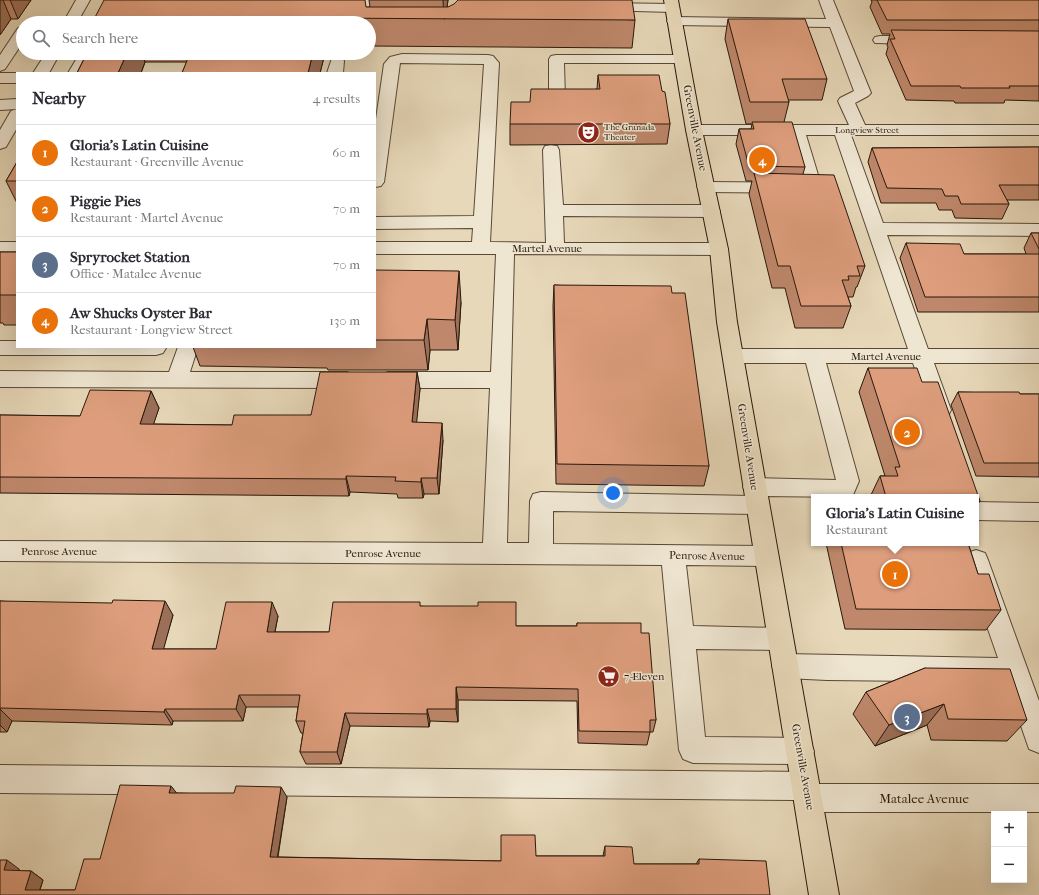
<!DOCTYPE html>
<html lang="en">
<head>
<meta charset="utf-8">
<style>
	body { margin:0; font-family:"IM FELL French Canon",serif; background:#f2f2f3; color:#2b2b33 }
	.controls { position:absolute; right:12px; bottom:12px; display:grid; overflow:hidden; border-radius:0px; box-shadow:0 4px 16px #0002 }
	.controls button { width:36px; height:36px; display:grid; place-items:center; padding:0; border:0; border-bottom:1px solid #e1e1e2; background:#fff; color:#2b2b33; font:20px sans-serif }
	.you { position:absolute; left:613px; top:493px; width:14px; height:14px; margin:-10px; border:3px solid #fff; border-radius:50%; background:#1a73e8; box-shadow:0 0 0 6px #1a73e833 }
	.badge { display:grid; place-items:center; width:26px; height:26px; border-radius:50%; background:#8f2418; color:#fff; font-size:13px; font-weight:700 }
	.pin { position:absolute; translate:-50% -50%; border:2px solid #fff; box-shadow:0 1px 4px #0006 }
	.popup { position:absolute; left:811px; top:494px; width:168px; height:52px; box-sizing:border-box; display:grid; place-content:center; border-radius:0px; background:#fff; filter:drop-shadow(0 1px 3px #0005); font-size:13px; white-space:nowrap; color:#7c7c81 }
	.popup b { font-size:15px; color:#2b2b33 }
	.popup::after { content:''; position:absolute; left:50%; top:100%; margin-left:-8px; border:8px solid transparent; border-top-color:#fff }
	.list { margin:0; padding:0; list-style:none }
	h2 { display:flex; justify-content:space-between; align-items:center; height:52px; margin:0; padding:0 16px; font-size:17px }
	h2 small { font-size:13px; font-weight:400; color:#7c7c81 }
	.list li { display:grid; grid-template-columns:26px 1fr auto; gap:12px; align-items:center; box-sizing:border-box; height:56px; padding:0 16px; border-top:1px solid #e1e1e2 }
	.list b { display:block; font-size:15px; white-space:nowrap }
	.list p { margin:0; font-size:13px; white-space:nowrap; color:#7c7c81 }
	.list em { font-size:13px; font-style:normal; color:#7c7c81 }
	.icon { flex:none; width:22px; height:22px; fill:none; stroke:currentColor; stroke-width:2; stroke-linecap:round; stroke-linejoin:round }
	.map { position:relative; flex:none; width:1039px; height:895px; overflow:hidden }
	.search { position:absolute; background:#fff; box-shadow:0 4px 16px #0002; left:16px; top:16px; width:360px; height:44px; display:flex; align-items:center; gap:10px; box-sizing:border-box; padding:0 14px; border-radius:22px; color:#7c7c81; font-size:15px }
	.panel { position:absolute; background:#fff; box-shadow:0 4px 16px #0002; left:16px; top:72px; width:360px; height:276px; border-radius:0px }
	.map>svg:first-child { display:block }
</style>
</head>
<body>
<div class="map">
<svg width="1039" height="895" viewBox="0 0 1039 895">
	<rect width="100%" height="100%" fill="#e7d8b9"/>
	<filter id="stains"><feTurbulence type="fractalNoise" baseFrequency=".005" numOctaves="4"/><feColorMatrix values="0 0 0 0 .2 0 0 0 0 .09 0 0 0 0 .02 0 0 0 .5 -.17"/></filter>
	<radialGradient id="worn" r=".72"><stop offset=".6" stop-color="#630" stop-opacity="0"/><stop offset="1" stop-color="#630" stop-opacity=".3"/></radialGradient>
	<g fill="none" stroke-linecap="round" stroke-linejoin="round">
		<defs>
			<g id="minor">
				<polygon points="76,0 90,0 77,23 63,23"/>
				<polygon points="363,0 377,0 369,26 369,23 357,23"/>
				<polygon points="819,0 833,0 871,93 868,96 855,103 865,125 1039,125 1039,135 851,135 883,223 1039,224 1039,236 887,235 928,349 1039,349 1039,363 934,363 951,410 948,416 940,418 932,416 929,410 913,363 826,363 859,481 853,495 848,497 759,496 765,498 769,505 765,512 757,514 553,511 553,544 766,546 774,549 778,556 774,563 766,566 686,565 693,626 780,628 789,631 793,639 789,647 780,650 696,649 705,737 800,738 810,742 814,751 810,760 800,764 693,763 683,759 679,750 662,565 0,561 0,541 483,543 490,388 388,388 381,385 378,380 381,375 388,372 491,372 496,254 375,254 375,242 472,242 473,228 375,229 375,217 474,216 484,64 400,63 384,182 381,186 375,187 375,126 384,64 390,57 402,54 488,55 493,56 499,63 490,242 546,243 543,150 545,146 551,145 557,146 559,150 563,205 711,205 717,207 720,211 717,215 711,217 563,216 564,243 719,243 725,245 728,249 725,253 719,255 514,254 507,543 529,543 530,501 533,494 541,492 752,496 746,493 743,487 746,481 754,478 836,480 806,363 733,363 726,361 723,356 726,351 733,349 908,349 835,135 806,135 822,188 819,192 813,193 706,192 700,191 697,187 700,183 706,182 803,183 790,135 694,135 688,133 686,130 688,127 694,125 849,125 838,101 840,98 854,91 830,27 674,25 669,24 667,21 669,18 674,17 826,19"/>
				<polygon points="603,3 672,4 677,5 679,8 677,11 672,12 598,10 596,7 598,4"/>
				<polygon points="23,27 23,42 5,69 0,71 0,55 18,28"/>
				<polygon points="880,36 918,36 923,37 925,40 923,43 918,44 875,43 873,40 875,37"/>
				<polygon points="46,53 60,53 49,73 33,73"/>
				<polygon points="80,53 94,53 84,73 68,73"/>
				<polygon points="556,55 681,55 686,56 688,59 686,62 681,63 564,63 565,99 563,102 551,102 549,99 549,59 551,56"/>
				<polygon points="337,57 342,58 344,61 343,73 327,73 332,58"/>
				<rect x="0" y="73" width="17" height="10"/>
				<polygon points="17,99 17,109 0,110 0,100"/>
				<polygon points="17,109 17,128 6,147 0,149 0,130 11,111"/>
				<rect x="0" y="242" width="17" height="12"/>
				<polygon points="0,341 17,341 17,347 166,348 163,353 156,355 0,355"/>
				<polygon points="178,347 198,347 190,372 347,372 354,375 357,380 354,385 347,388 0,387 0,371 169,372"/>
				<polygon points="976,502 1039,503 1039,521 976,520"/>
				<polygon points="976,550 985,553 988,560 1039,701 1039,753 1029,749 1006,682 827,680 785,678 776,674 772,666 776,658 785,654 998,658 964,560 967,553"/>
				<polygon points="0,765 806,772 816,776 819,784 1039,784 1039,812 808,812 798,808 795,800 0,793"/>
			</g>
			<polygon id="major" points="664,0 678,0 702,130 728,249 737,322 839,895 809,895 717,322 710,249 686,130"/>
		</defs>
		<!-- minor casing -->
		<use href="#minor" stroke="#584836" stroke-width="2"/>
		<!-- major casing -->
		<use href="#major" stroke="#29180b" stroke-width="2"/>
		<!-- minor -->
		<use href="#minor" fill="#efe6d2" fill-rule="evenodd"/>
		<!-- major -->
		<use href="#major" fill="#e7d8b9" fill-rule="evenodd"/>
	</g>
	<!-- wall -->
	<g fill="#bf886c" stroke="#29180b">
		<polygon points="0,0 31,0 18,19 11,19 0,35"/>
		<polygon points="369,0 448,0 447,7 635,20 632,48 369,46 369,23 92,23 370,7"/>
		<polygon points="871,0 1039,0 1039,101 1005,100 1004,103 955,103 954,101 906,100 886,54 888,47 887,45 890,34 882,34 870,7 872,2"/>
		<polygon points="728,19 827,79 822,100 788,100 789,102 784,122 805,167 803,174 865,266 857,287 856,287 853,297 848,297 851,306 843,328 795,328 785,288 772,288 749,194 752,181 746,181 736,144 739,129 751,129 752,124 746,124 725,39"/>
		<polygon points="87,53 325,53 320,73 182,73 187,62 145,62 141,73 77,73"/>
		<polygon points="598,75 662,91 670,124 667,144 510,145 510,124 530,102 597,89"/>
		<polygon points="1039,147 1039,200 1007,200 1009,204 1002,219 955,218 952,210 939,210 936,203 881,203 868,162 872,148"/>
		<polygon points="17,162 17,203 6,181"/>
		<polygon points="1031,233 1039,233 1039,312 918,312 900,258 906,243 964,254 1026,254 1024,248"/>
		<polygon points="0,252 17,252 17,325 4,325 3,323 0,323"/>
		<polygon points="375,270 461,302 458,350 430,350 428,370 328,370 327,368 200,366 193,347 375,347"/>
		<polygon points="554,285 672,293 709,466 704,486 556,484 553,306"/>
		<polygon points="868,368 922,382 980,501 976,507 976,497 870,497 880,476 885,476 859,392"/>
		<polygon points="417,372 420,389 416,422 443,440 439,494 424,494 423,498 398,498 397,494 350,492 349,496 0,493 0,415 80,416 151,391 159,408 153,424 232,425 311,415"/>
		<polygon points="958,392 1020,394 1039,394 1039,477 976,476 951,405"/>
		<polygon points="826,543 968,543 978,574 1001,610 986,630 845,629"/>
		<polygon points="0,601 173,615 163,649 216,649 278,616 275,632 329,632 421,606 516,626 577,626 577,623 641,633 656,720 653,732 650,732 647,745 578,743 577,701 458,700 458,722 430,721 429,727 350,726 341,764 306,764 300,752 303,733 301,733 296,721 298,707 246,707 243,721 173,721 172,725 12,721 7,732 0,732"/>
		<polygon points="925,668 1027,720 1007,741 931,740 927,725 875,746 853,714 866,692"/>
		<polygon points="171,786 176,793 287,797 278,857 501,861 536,856 603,856 605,846 634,864 696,864 699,859 770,895 0,895 19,869 19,871 31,871 43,880 40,890 75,890 100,859"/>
	</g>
	<!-- shaded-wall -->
	<g fill="#9b6f58" stroke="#29180b">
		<polygon points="0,0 3,0 11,19 0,35"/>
		<polygon points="10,0 31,0 18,19"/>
		<polygon points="443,0 448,0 445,19 444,19"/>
		<polygon points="127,53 142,53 145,62 141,73 118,73"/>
		<polygon points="313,53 325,53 320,73 308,73"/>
		<polygon points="459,271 461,302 458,350 455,320"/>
		<polygon points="427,319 430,350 428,370 424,340"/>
		<polygon points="417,372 420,389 415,439 412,422"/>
		<polygon points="151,391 159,408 148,441 140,424"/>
		<polygon points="442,423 443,440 439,494 437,478"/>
		<polygon points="346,476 350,492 349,496 346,479"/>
		<polygon points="421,478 424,494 423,498 421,482"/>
		<polygon points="165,601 173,615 160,662 152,649"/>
		<polygon points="272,602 278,616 272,646 267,632"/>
		<polygon points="456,687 458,700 458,722 456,709"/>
		<polygon points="239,695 246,707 243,721 236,709"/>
		<polygon points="944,704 927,725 875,746 889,725"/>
		<polygon points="0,709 12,721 7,732 0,725"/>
		<polygon points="165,709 173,721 172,725 164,712"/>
		<polygon points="427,709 430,721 429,727 427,714"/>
		<polygon points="345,713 350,726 341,764 337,752"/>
		<polygon points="171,786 179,796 169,793"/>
		<polygon points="281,787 287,797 276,866 270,857"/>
		<polygon points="7,860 19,869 16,879 4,870"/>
		<polygon points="31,871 43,880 38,895 25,890"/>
	</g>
	<!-- building -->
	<g fill="#de9e7d" stroke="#29180b">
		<polygon points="104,0 365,0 366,7 448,7 454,4 458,0 632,0 635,20 322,18 321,23 92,23"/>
		<polygon points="877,0 1039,0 1039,20 887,20"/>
		<polygon points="728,19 805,19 827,79 782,79 789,102 750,102"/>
		<polygon points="891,30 1039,31 1039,86 1009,86 1010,88 961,88 960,86 911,86 890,39 895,39"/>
		<polygon points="87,53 127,53 118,73 77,73"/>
		<polygon points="190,53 313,53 308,73 182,73"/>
		<polygon points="598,75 659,75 662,91 665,92 670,124 510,124 511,102 530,102 531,89 600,89"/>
		<polygon points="752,122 792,122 805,167 749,166 739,129 754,129"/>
		<polygon points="1039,147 1039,185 999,185 1009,204 961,204 958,196 945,196 942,189 887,188 872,148"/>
		<polygon points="17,162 17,181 6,181"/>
		<polygon points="754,173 834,175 865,266 857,266 860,276 848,276 849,280 842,280 851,306 801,306 790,266 778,266"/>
		<polygon points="1031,233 1039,233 1039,249"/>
		<polygon points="906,243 960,244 964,254 1039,254 1039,297 925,297"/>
		<rect x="0" y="252" width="17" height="43"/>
		<polygon points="375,270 459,271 455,320 427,319 424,340 375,340"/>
		<polygon points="554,285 671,286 672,293 685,293 709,466 557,464"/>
		<polygon points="868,368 917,368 922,382 938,382 980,501 976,501 976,497 886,497 880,476 898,476 895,467 900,467"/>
		<polygon points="320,372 417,372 412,422 442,423 437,478 421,478 421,482 395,481 396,477 346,476 346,479 0,477 0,415 80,416 90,390 151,391 140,424 232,425 234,415 311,415"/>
		<polygon points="958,392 1019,392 1020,394 1039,394 1039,463 984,463"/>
		<polygon points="841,543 968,543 978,574 989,574 1001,610 856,609"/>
		<polygon points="113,600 165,601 152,649 216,649 226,602 272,602 267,632 329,632 333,602 420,602 420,606 478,606 478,602 516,602 516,626 577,626 577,623 641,623 641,633 649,633 656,720 650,720 650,732 579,731 578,689 456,687 456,709 427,709 427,714 345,713 337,752 300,752 305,721 296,721 300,695 239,695 236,709 165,709 164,712 0,708 0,601 112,603"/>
		<polygon points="925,668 1010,669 1027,720 948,719 944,704 889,725 866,692"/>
		<polygon points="120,785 171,786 169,793 234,793 236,786 281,787 270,857 501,861 501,835 535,835 536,856 605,856 605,846 632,847 634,864 699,864 699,859 766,861 770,895 0,895 0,860 7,860 4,870 31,871 25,890 75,890 84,859 100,859"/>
	</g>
	<!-- icons -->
	<defs>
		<symbol id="theatre-disc" viewBox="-11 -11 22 22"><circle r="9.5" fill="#8f2418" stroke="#efe6d2"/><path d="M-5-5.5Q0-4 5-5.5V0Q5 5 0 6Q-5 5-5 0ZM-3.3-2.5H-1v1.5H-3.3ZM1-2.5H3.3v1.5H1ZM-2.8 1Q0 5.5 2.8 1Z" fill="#fff"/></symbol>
		<symbol id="supermarket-disc" viewBox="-11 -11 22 22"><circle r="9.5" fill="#8f2418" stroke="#efe6d2"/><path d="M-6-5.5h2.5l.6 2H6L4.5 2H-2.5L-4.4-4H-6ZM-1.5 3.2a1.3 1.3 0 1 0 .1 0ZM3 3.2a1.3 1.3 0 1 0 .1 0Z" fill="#fff"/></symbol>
	</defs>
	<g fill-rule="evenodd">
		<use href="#theatre-disc" x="576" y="120" width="25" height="25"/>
		<use href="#supermarket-disc" x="596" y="664" width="25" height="25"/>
	</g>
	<g text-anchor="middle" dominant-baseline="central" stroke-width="3" stroke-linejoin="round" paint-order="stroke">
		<!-- far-poi labels -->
		<g font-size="9" fill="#29180b" stroke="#efe6d2" text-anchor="start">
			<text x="604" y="127">The Granada<tspan x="604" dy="10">Theater</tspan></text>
		</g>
		<!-- far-street labels -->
		<g font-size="9" fill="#29180b" stroke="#efe6d2">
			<text x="867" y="130">Longview Street</text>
		</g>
		<!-- street labels -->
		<g font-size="11" fill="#29180b" stroke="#efe6d2">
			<text transform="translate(695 128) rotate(79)">Greenville Avenue</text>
			<text x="547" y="248">Martel Avenue</text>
			<text x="886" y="356">Martel Avenue</text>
			<text transform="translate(748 447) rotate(81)">Greenville Avenue</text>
			<text x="59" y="551">Penrose Avenue</text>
			<text x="383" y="553">Penrose Avenue</text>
			<text transform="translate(707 556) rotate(1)">Penrose Avenue</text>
			<text transform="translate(803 767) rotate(80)">Greenville Avenue</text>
		</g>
		<!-- poi labels -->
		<g font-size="11" fill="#29180b" stroke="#efe6d2" text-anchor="start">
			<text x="624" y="676">7-Eleven</text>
		</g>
		<!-- near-street labels -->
		<g font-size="13" fill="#29180b" stroke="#efe6d2">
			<text x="924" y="798">Matalee Avenue</text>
		</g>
	</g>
	<rect width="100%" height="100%" filter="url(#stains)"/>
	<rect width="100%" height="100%" fill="url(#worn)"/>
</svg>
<div class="controls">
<button>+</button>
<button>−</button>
</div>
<div class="you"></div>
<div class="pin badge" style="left:895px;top:574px;background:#e8710a">1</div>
<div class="popup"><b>Gloria's Latin Cuisine</b>Restaurant</div>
<div class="pin badge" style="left:907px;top:432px;background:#e8710a">2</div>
<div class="pin badge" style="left:907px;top:717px;background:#5c6f8a">3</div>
<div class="pin badge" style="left:762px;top:160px;background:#e8710a">4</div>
<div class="search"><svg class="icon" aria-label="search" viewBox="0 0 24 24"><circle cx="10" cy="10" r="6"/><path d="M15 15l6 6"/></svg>Search here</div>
<section class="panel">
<h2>Nearby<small>4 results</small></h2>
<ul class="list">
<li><span class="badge" style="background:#e8710a">1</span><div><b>Gloria's Latin Cuisine</b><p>Restaurant · Greenville Avenue</p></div><em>60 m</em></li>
<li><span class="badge" style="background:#e8710a">2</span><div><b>Piggie Pies</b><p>Restaurant · Martel Avenue</p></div><em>70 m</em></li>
<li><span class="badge" style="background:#5c6f8a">3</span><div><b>Spryrocket Station</b><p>Office · Matalee Avenue</p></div><em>70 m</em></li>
<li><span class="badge" style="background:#e8710a">4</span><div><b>Aw Shucks Oyster Bar</b><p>Restaurant · Longview Street</p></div><em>130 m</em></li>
</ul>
</section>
</div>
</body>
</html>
